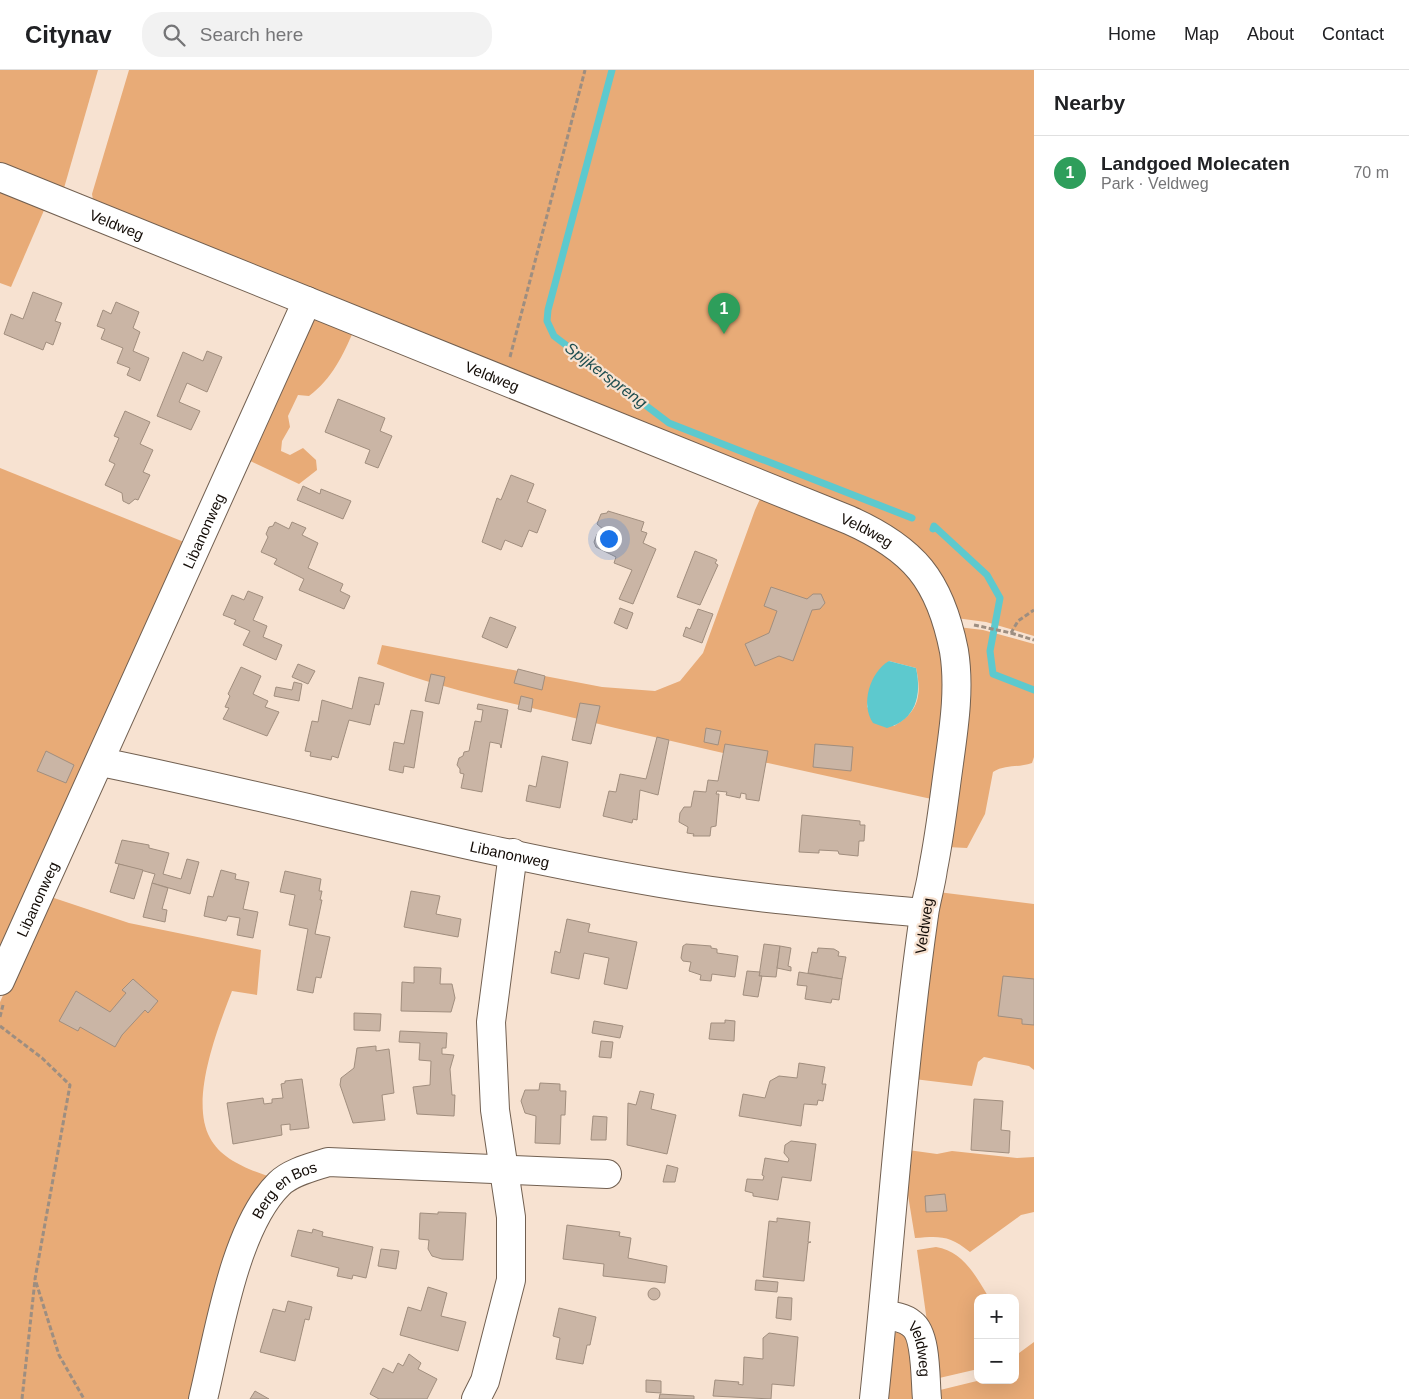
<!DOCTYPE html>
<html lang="en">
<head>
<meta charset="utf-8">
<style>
	body { margin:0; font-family:Arial,sans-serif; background:#f2f2f2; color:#202124 }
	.controls { position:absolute; right:15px; bottom:15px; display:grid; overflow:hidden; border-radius:10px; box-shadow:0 5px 20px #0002 }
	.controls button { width:45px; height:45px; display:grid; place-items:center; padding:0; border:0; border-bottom:1px solid #e0e0e0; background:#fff; color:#202124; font:25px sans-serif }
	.you { position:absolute; left:608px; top:468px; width:18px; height:18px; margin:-12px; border:4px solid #fff; border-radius:50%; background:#1a73e8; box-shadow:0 0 0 8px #1a73e833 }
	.badge { display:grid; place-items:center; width:32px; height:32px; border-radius:50%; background:#398185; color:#fff; font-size:16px; font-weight:700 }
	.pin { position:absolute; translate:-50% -41px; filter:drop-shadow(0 1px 2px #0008) }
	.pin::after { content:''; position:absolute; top:26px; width:18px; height:15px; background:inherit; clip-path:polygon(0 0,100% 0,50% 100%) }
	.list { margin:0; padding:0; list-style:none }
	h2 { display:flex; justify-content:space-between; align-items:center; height:65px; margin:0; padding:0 20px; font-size:21px }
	h2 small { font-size:16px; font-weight:400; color:#757577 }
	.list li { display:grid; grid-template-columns:32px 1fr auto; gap:15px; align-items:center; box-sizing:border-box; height:75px; padding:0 20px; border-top:1px solid #e0e0e0 }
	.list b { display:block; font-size:19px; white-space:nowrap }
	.list p { margin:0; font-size:16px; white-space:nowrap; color:#757577 }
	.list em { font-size:16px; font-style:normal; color:#757577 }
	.icon { flex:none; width:28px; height:28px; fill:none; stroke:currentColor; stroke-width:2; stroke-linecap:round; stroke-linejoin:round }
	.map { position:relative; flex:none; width:1034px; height:1329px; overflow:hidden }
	header { display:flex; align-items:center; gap:30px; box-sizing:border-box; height:70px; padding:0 25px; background:#fff; border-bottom:1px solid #e0e0e0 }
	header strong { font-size:24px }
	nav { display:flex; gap:28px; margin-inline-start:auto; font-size:18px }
	.search { width:350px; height:45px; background:#f2f2f2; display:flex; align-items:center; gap:12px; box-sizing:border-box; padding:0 18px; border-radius:20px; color:#757577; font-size:19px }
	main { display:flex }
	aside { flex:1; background:#fff }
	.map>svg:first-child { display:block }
</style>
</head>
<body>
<header>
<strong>Citynav</strong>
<div class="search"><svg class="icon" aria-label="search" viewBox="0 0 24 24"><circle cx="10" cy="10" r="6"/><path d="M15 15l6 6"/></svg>Search here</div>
<nav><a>Home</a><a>Map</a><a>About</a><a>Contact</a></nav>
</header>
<main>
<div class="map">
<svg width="1034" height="1329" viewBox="0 0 1034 1329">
	<rect width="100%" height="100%" fill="#f7e2d1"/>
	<!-- green -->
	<g fill="#e8ab77" fill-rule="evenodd">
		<polygon points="0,0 98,0 62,125 0,99"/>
		<polygon points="129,0 1034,0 1034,566 986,552 956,548 918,482 94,136 92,124"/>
		<polygon points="0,120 45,138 11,217 0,213"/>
		<path d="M320,246L354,260C343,285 332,309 309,326L298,325L288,346L290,357L282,371L281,381L290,385L303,378L316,390L317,400L299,414L244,388L311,248Z"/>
		<polygon points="0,398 189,474 0,891"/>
		<path d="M767,424L893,482L939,552L947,615L936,730C812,703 689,676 566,646C503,631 438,618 377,594L382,575L602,617L655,621L680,611L703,583L755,440L760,429ZM889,591L916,598C922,625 919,642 894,656L867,637L869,625Z"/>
		<path d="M958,557L983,560L1034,574V687L1032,693C1018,698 1006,694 993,702L985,744L967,778L947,777Z"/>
		<polygon points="938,822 1034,834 1034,1000 1029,996 984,987 978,992 972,1016 914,1009"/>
		<path d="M48,826L129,853L261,880L257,925L232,921C218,958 189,1030 210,1068C222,1091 254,1102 278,1109L195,1329H0V932Z"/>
		<path d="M908,1080L937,1084L952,1081L1017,1088L1034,1087V1142L1021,1145L970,1182C949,1165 940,1166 915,1168L907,1119Z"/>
		<path d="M936,1177C963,1181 976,1206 989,1228H978V1299L935,1309L917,1180Z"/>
		<polygon points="907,1259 918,1329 883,1329 893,1265 899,1260"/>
		<polygon points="1034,1272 1034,1329 937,1329 936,1321 981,1310 1015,1310 1015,1286"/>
	</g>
	<!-- water -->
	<path fill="#5dc9ce" d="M889,591L916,598C922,625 916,650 887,658L873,653C860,634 870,602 889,591Z"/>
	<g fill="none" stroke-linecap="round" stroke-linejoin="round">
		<!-- stream -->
		<g stroke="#5dc9ce" stroke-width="7">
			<polyline points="612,0 548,240 547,251 554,266 669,353 912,448"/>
			<polyline points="933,459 934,456 987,505 1000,528 990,581 993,604 1034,620"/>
		</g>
	</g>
	<!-- building -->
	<g fill="#cab5a5" stroke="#a18e7e">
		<polygon points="33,222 62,233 55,251 61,253 53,275 46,272 43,280 4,264 11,244 23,249"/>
		<polygon points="116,232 139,242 133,258 140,262 133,281 149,288 140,311 127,305 130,298 117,293 123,278 101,269 105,259 97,256 103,240 111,244"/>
		<polygon points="207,281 222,287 207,322 187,313 179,332 200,341 191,360 157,346 183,282 203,291"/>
		<polygon points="338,329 385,348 380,361 392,366 378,398 365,393 370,380 325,362"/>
		<polygon points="125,341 150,352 140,374 153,380 143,402 150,405 138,430 135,429 129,434 123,431 122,423 105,415 115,394 109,391 119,368 114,366"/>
		<polygon points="511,405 534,414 527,432 546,440 537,463 529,460 522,477 505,470 501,480 482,472 497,428 501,430"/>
		<polygon points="303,416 320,424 321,419 351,431 343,449 297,430"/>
		<polygon points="608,441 644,452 641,461 647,463 643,473 656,479 633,534 619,529 632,500 614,493 616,487 596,477 594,472 597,464 604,460 597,454 601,444 607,443"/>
		<polygon points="275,452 289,459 292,452 306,458 302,465 318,473 308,498 343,514 340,521 350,526 344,539 299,520 304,509 274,494 277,489 261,482 268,467 266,464 269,457 273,456"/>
		<polygon points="695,481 713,488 717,490 715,493 718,495 700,535 677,527"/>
		<polygon points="771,517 807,529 813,524 821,524 825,533 820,539 812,540 793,591 779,586 755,596 745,574 769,563 777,541 764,536"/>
		<polygon points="248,521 263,527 253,550 267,556 263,567 282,575 276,590 243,575 250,561 234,554 236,550 223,545 232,525 244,530"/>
		<polygon points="620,538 633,543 627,559 614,553"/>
		<polygon points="698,539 713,544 702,573 683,566 686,557 690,559"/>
		<polygon points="490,547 516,557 507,578 482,567"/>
		<polygon points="298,594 315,601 308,614 292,607"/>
		<polygon points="241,597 261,606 253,624 268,631 265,637 279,642 267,666 223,649 229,638 225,637 230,626 228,624"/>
		<polygon points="518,599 545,606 542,620 514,613"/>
		<polygon points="431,604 445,607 439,634 425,631"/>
		<polygon points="359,607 384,613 379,635 375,634 370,655 349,650 338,688 332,686 331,690 310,686 311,682 305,681 312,651 318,652 322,630 352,639"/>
		<polygon points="294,612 302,614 299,631 274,626 276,617 292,620"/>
		<polygon points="521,626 533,629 531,642 518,639"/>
		<polygon points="580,633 600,636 591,674 572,670"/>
		<polygon points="478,634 508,640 501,678 500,674 490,672 482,722 461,718 464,704 460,703 460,699 457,695 459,688 463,686 464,682 469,681 475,651 481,652 483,640 477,639"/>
		<polygon points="411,640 423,642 414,698 404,696 403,703 389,700 394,672 404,674"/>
		<polygon points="706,658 721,661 718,675 704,672"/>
		<polygon points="657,667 669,670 658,725 640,720 637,750 633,749 632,753 603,746 609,721 616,722 620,704 646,709"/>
		<polygon points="725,674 768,681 759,731 746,729 746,724 741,723 740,728 726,725 727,722 717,721 716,724 719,724 716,756 711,757 710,766 693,766 694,764 687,763 688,757 679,752 680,743 684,737 691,737 694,721 706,722 708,710 718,711"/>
		<polygon points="815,674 853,677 851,701 813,697"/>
		<polygon points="46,681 74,695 66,713 37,701"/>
		<polygon points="542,686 568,692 560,738 526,731 529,715 536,717"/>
		<polygon points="802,745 860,751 860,755 865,755 864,771 859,771 858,786 839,784 838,781 819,780 819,783 799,782"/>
		<polygon points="122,770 149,775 149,778 169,783 163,804 181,809 187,789 199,792 190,824 152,813 155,804 115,793"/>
		<polygon points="119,794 143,800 134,829 110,822"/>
		<polygon points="221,800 236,804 235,809 249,812 243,839 258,842 253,868 237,865 240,848 228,846 226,851 204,846 208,826 213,827"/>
		<polygon points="285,801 321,809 319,821 322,821 320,830 322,830 315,864 330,867 321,908 316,907 313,923 297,920 308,859 289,855 295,825 280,822"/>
		<polygon points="152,813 168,818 162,839 167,840 165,852 143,847"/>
		<polygon points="411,821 440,826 436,844 461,849 458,867 404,857"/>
		<polygon points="567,849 590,854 588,862 637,872 627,919 604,914 609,888 584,883 579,909 551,903 555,881 560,883"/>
		<polygon points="686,874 711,876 711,878 717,879 717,883 738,886 735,907 712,904 711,911 700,910 701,905 689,901 691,892 683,891 681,888 683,876"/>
		<polygon points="764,874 780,876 776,907 759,906"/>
		<polygon points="780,876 791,878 788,896 791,897 791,901 777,898"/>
		<polygon points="818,878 834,879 839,882 838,886 846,887 842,909 808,903 812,882 817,883"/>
		<polygon points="414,897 441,898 440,914 452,914 455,928 451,942 401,941 402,912 414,913"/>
		<polygon points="747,901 760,902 759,906 762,906 758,927 743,925"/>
		<polygon points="799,902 842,909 839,930 832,929 831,933 805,929 807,916 797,915"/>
		<polygon points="1003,906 1034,909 1034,955 1022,954 1022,949 998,946"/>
		<polygon points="133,909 158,931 148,943 145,940 122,965 115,977 80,957 78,961 59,951 76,921 110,942 126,923 122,920"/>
		<polygon points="354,943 381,944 380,961 354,960"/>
		<polygon points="725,950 735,951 734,971 709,969 711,953 725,953"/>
		<polygon points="594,951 623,956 620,968 592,963"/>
		<polygon points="400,961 447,963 446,978 442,978 442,984 454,985 450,999 452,1025 455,1025 454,1046 417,1044 413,1017 430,1015 431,991 419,990 420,973 399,972"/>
		<polygon points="601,971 613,972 611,988 599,987"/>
		<polygon points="376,976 376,981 389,979 394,1023 382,1025 385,1050 353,1053 340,1015 341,1008 354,998 357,978"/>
		<polygon points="799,993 825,997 822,1014 826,1014 823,1031 818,1030 817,1035 804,1034 801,1056 739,1046 743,1024 765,1028 770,1011 779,1006 797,1008"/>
		<polygon points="302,1009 309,1058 290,1060 290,1054 281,1055 282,1065 233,1074 227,1033 263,1028 264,1034 272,1033 272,1029 283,1028 281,1014 285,1013 285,1011"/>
		<polygon points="540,1013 560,1014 560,1021 566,1021 565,1045 561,1045 560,1074 535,1073 536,1046 525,1043 521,1031 525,1020 539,1020"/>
		<polygon points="640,1021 654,1024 651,1039 676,1045 667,1084 627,1075 628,1033 636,1035"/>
		<polygon points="974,1029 1003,1031 1001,1060 1010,1061 1009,1083 971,1080"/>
		<polygon points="593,1046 607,1047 606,1070 591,1070"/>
		<polygon points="791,1071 816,1074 811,1111 782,1107 778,1130 753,1126 753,1123 745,1121 747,1109 763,1110 764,1106 762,1105 765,1088 788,1092 789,1089 784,1083 785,1075"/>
		<polygon points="667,1095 678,1098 675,1112 663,1112"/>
		<polygon points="945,1124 947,1141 926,1142 925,1126"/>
		<polygon points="438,1142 466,1143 463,1190 442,1189 432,1186 428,1179 429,1170 419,1169 420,1143 438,1144"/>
		<polygon points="777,1148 810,1152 808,1172 811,1172 808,1173 804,1211 763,1207 769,1151 777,1152"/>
		<polygon points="567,1155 620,1162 619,1166 631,1168 628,1188 667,1196 665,1213 603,1206 604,1194 563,1189"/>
		<polygon points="313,1159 323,1162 322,1166 373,1177 366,1208 353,1205 352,1209 337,1206 339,1198 291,1186 298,1160 312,1163"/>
		<polygon points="381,1179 399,1181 396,1199 378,1196"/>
		<polygon points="756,1210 778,1212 777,1222 755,1220"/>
		<polygon points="428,1217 447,1223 441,1246 466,1252 458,1281 400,1265 408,1237 421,1241"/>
		<circle cx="654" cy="1224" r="6"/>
		<polygon points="778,1227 792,1228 791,1250 776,1248"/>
		<polygon points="288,1231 312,1237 309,1250 305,1249 295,1291 260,1282 273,1239 285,1242"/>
		<polygon points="559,1238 596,1247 590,1275 587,1275 583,1294 556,1289 560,1268 553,1266"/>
		<polygon points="769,1263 798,1267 794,1316 772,1314 771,1329 713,1326 715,1310 739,1312 738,1314 743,1315 744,1287 763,1289 763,1268"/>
		<polygon points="409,1284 421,1293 418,1299 437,1309 427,1329 379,1329 370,1324 383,1298 393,1303 398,1293 403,1296"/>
		<polygon points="646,1310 661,1311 661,1323 646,1322"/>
		<polygon points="255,1321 269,1329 250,1329"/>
		<polygon points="660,1324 694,1326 694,1329 659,1329"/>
	</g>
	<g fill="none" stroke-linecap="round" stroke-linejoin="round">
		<defs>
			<g id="minor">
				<path id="s1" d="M0,107L849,450C914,479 940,510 954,581C960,618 954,657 949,693C944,729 940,764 933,799C931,815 926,830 924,845C901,1006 891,1168 874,1329"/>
				<path id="s2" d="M101,692C287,730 472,781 660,813C748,828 836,835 924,843"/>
				<path id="s3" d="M0,911L307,231"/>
				<path id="s4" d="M883,1245C893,1246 904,1247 912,1254C927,1265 925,1311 927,1329"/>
				<path id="s5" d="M203,1329C218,1268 234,1158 279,1114C291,1102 313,1097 328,1092L607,1104"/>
				<polyline points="476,1329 485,1311 511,1210 511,1147 495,1040 491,952 513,783"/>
			</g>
		</defs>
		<!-- minor casing -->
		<use href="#minor" stroke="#726051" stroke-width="30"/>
		<!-- path -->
		<g stroke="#9d8e81" stroke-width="3" stroke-dasharray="5 2.5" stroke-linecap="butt">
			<polyline points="510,287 585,0"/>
			<polyline points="974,555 1011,563 1018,551 1034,540"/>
			<polyline points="1011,563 1034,570"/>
			<polyline points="0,947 3,935"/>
			<polyline points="0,956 42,988 70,1015 35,1209 59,1285 84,1329"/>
			<polyline points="22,1329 35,1210"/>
		</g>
		<!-- minor -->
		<use href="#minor" stroke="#fff" stroke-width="28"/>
	</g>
	<g text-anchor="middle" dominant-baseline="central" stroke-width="4.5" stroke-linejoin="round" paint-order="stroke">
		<!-- street labels -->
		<g font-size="15" fill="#130c07" stroke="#f7e2d1">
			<text stroke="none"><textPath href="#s1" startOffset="126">Veldweg</textPath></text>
			<text stroke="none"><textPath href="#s1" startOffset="531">Veldweg</textPath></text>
			<text stroke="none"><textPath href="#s1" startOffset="936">Veldweg</textPath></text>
			<text stroke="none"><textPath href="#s3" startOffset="494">Libanonweg</textPath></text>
			<text stroke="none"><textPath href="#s2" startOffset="419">Libanonweg</textPath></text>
			<text stroke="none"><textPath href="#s3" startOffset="90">Libanonweg</textPath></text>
			<text transform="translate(924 856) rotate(-82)">Veldweg</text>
			<text stroke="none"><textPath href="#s5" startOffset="231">Berg en Bos</textPath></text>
			<text stroke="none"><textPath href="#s4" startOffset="58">Veldweg</textPath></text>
		</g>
		<!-- water labels -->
		<g font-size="16" font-style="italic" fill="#1e4e50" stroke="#f7e2d1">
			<text transform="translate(606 305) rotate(37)">Spijkerspreng</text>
		</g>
	</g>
</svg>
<div class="controls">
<button>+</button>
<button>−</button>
</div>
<div class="you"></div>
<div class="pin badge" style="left:724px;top:264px;background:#2e9e5b">1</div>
</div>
<aside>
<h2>Nearby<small></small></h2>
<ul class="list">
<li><span class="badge" style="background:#2e9e5b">1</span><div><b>Landgoed Molecaten</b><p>Park · Veldweg</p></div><em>70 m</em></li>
</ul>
</aside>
</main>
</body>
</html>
